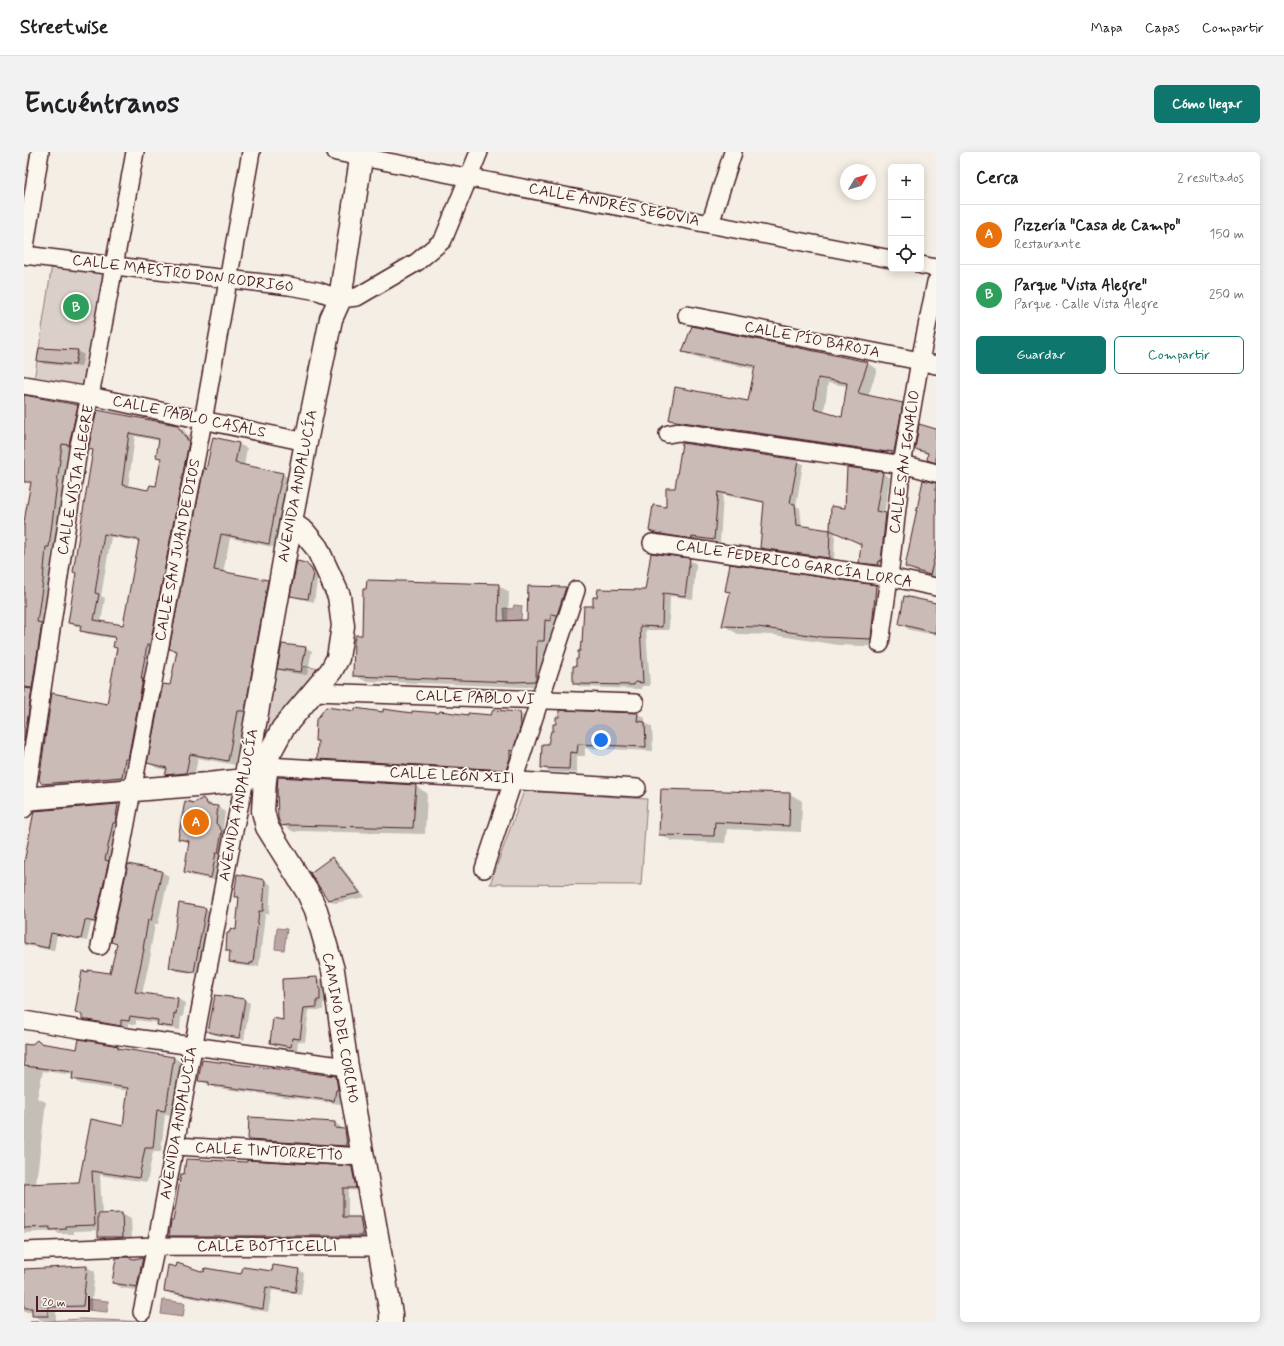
<!DOCTYPE html>
<html lang="es">
<head>
<meta charset="utf-8">
<style>
	body { margin:0; font-family:Mynerve,sans-serif; background:#f2f2f2; color:#202124 }
	.controls { position:absolute; right:12px; top:12px; display:grid; overflow:hidden; border-radius:6px; box-shadow:0 2px 10px #0003 }
	.controls button { width:36px; height:36px; display:grid; place-items:center; padding:0; border:0; border-bottom:1px solid #e0e0e0; background:#fff; color:#202124; font:20px sans-serif }
	.compass { position:absolute; left:816px; top:12px; width:36px; height:36px; border-radius:50%; background:#fff; box-shadow:0 2px 10px #0003; rotate:52deg }
	.scale { position:absolute; left:12px; bottom:10px; width:54px; box-sizing:border-box; padding-left:4px; border:2px solid #4a1f2b; border-top:0; font-size:11px; line-height:14px; white-space:nowrap; color:#4a1f2b; -webkit-text-stroke:3px #fbf7ec; paint-order:stroke }
	.you { position:absolute; left:577px; top:588px; width:14px; height:14px; margin:-10px; border:3px solid #fff; border-radius:50%; background:#1a73e8; box-shadow:0 0 0 6px #1a73e833 }
	.badge { display:grid; place-items:center; width:26px; height:26px; border-radius:50%; background:#0f766e; color:#fff; font-size:13px; font-weight:700 }
	.pin { position:absolute; translate:-50% -50%; border:2px solid #fff; box-shadow:0 1px 4px #0006 }
	.list { margin:0; padding:0; list-style:none }
	h2 { display:flex; justify-content:space-between; align-items:center; height:52px; margin:0; padding:0 16px; font-size:17px }
	h2 small { font-size:13px; font-weight:400; color:#757577 }
	.list li { display:grid; grid-template-columns:26px 1fr auto; gap:12px; align-items:center; box-sizing:border-box; height:60px; padding:0 16px; border-top:1px solid #e0e0e0 }
	.list b { display:block; font-size:15px; white-space:nowrap }
	.list p { margin:0; font-size:13px; white-space:nowrap; color:#757577 }
	.list em { font-size:13px; font-style:normal; color:#757577 }
	.actions { display:flex; gap:8px; padding:12px 16px }
	.actions a { flex:1; padding:9px 0; border:1px solid #0f766e; border-radius:6px; text-align:center; font-size:14px; color:#0f766e }
	.actions .main { background:#0f766e; color:#fff }
	.icon { flex:none; width:22px; height:22px; fill:none; stroke:currentColor; stroke-width:2; stroke-linecap:round; stroke-linejoin:round }
	.map { position:relative; flex:none; width:912px; height:1170px; overflow:hidden; border-radius:6px }
	header { display:flex; align-items:center; gap:24px; box-sizing:border-box; height:56px; padding:0 20px; background:#fff; border-bottom:1px solid #e0e0e0 }
	header strong { font-size:19px }
	nav { display:flex; gap:22px; margin-inline-start:auto; font-size:14px }
	.intro { display:flex; align-items:center; justify-content:space-between; box-sizing:border-box; height:96px; padding:0 24px }
	h1 { margin:0; font-size:28px }
	.button { padding:10px 18px; border-radius:6px; background:#0f766e; color:#fff; font-size:14px; font-weight:700 }
	main { display:flex; gap:24px; padding:0 24px }
	aside { flex:1; background:#fff; border-radius:6px; box-shadow:0 2px 10px #0003 }
	.map>svg:first-child { display:block }
</style>
</head>
<body>
<header>
<strong>Streetwise</strong>
<nav><a>Mapa</a><a>Capas</a><a>Compartir</a></nav>
</header>
<div class="intro"><h1>Encuéntranos</h1><a class="button">Cómo llegar</a></div>
<main>
<div class="map">
<svg width="912" height="1170" viewBox="0 0 912 1170">
	<rect width="100%" height="100%" fill="#f4eee4"/>
	<filter id="ink" filterUnits="userSpaceOnUse"><feTurbulence type="fractalNoise" baseFrequency=".025" numOctaves="2"/><feDisplacementMap in="SourceGraphic" scale="8" xChannelSelector="R" yChannelSelector="G"/><feConvolveMatrix kernelMatrix="1 2 1 2 8 2 1 2 1" color-interpolation-filters="sRGB"/></filter>
	<g filter="url(#ink)">
		<!-- green -->
		<g fill="#dbd0c9" stroke="#92787a">
			<polygon points="29,106 91,114 66,244 9,235"/>
			<polygon points="243,508 307,519 225,609"/>
			<polygon points="500,639 623,647 617,733 466,732"/>
			<polygon points="58,1167 122,1170 6,1170"/>
		</g>
		<!-- water -->
		<g fill="#baa7a5" stroke="#8d7174">
			<polygon points="490,453 498,454 497,468 481,469 480,456 489,457"/>
			<polygon points="253,776 263,777 260,798 251,797"/>
			<polygon points="64,1147 84,1149 83,1160 63,1158"/>
			<polygon points="139,1148 161,1151 159,1165 137,1162"/>
		</g>
		<!-- shadow -->
		<g fill="#0003" fill-rule="evenodd">
			<polygon points="16,197 54,199 60,203 57,215 20,212 14,209"/>
			<path d="M659,200L843,211L853,217L844,245L878,252L888,258L880,305L656,274L646,268L725,250L731,217L669,205ZM804,231L823,234L819,266L800,261Z"/>
			<polygon points="0,244 53,254 60,258 51,297 45,295 31,398 28,398 25,434 0,620 0,374 13,296 0,287"/>
			<path d="M74,259L153,274L160,278L171,295L104,629L25,635L18,631L83,553L94,497L90,495L92,487L64,482L57,479L58,475L51,474L45,470L53,422L50,420L70,299L66,297ZM111,284L136,289L133,304L138,307L133,335L125,340L104,336ZM87,385L116,390L100,474L77,470L81,446L77,444Z"/>
			<polygon points="912,278 912,312 904,308 905,303 892,297"/>
			<polygon points="214,292 223,296 220,314 258,322 267,327 253,396 206,386 199,421 244,429 252,433 222,563 212,613 174,606 170,625 151,627 143,622 143,618 133,616 125,611 147,534 153,500 147,497 181,316 183,317"/>
			<polygon points="773,309 779,312 772,354 776,356 778,375 807,379 808,355 822,357 859,321 866,326 860,361 870,366 862,417 844,415 836,410 838,392 811,380 810,409 743,399 737,396 741,351 699,343 696,390 673,388 673,389 637,384 626,379 643,357 652,337"/>
			<polygon points="912,331 912,426 892,420 882,414"/>
			<polygon points="665,407 672,412 669,447 646,444 645,478 622,478 626,534 618,534 617,537 557,535 550,531 555,508 570,455 622,439"/>
			<polygon points="282,412 288,415 294,422 290,450 273,446 268,443"/>
			<polygon points="474,433 485,440 484,470 504,469 505,435 542,436 553,442 531,495 524,495 522,534 502,535 341,529 330,523 339,484"/>
			<polygon points="852,434 866,443 861,495 814,493 750,483 714,482 699,473 707,441 703,439"/>
			<polygon points="912,452 912,483 886,478 876,472"/>
			<polygon points="259,493 282,496 288,499 283,523 260,520 255,516"/>
			<polygon points="536,559 614,562 621,566 621,571 628,575 629,599 561,596 561,604 553,604 553,621 525,620 518,615 536,566"/>
			<polygon points="332,560 468,564 495,561 507,567 494,624 305,613 294,606 294,590 292,588"/>
			<polygon points="391,634 403,641 401,682 276,679 270,680 258,673"/>
			<polygon points="766,642 778,649 777,680 703,677 701,691 648,689 636,682"/>
			<polygon points="179,647 187,652 189,655 194,655 201,660 199,676 205,684 195,729 169,724 161,720 166,691 155,687 170,652"/>
			<polygon points="94,653 99,656 77,773 67,771 63,789 33,783 30,799 0,793 0,732"/>
			<polygon points="309,707 314,710 341,745 311,751 305,748"/>
			<polygon points="138,720 145,724 134,772 131,772 126,801 127,802 118,842 154,847 161,851 159,865 157,865 156,878 141,876 134,872 135,871 112,868 112,873 104,871 104,877 66,871 59,867 59,864 52,860 86,822 94,793 88,790"/>
			<polygon points="241,729 247,733 245,762 241,762 235,814 232,814 231,815 212,813 206,810 207,801 203,798 212,779 215,747 211,744"/>
			<polygon points="182,757 187,760 176,822 152,819 146,815"/>
			<polygon points="293,826 299,829 299,837 301,840 302,851 299,851 299,858 285,858 281,890 274,889 273,898 253,894 247,891 260,869"/>
			<polygon points="220,848 226,851 220,888 191,883 185,880"/>
			<path d="M13,889L21,893L54,898L94,895L100,898L150,906L158,910L149,963L141,962L137,1000H129L123,1030L76,1023L78,1063L98,1062L107,1067L108,1089H84L75,1084V1078L50,1079V1082H35L31,1079L0,1081V899ZM19,919L50,923L49,927L57,932L105,939L100,975L56,1031L12,1032L22,950L13,946Z"/>
			<polygon points="312,925 318,928 318,941 316,952 192,936 175,928"/>
			<polygon points="226,966 311,971 317,975 317,977 320,978 326,981 329,997 231,991 225,988"/>
			<polygon points="326,1015 333,1019 337,1039 324,1038 324,1066 335,1066 341,1070 344,1086 151,1087 146,1084"/>
			<polygon points="118,1106 127,1111 122,1140 98,1136 89,1131 110,1108"/>
			<polygon points="63,1115 71,1120 67,1158 32,1159 32,1168 17,1168 9,1163 9,1160 0,1160 0,1117"/>
			<polygon points="274,1118 280,1121 277,1143 248,1138 244,1160 147,1142 141,1138 218,1124"/>
		</g>
		<!-- building -->
		<g fill="#cabbb6" stroke="#4a1f2b" fill-rule="evenodd">
			<path d="M668,174L844,210L834,241L879,251L870,300L863,299V300L645,268L651,235L724,249L731,214L658,200ZM794,226L823,231L818,265L790,257Z"/>
			<polygon points="15,196 54,198 51,213 13,209"/>
			<polygon points="0,243 54,253 45,293 38,292 25,395 22,395 19,429 13,470 18,471 8,536 0,535 0,370 7,330 0,330"/>
			<path d="M73,258L153,273L165,290L126,493H123L117,527H119L104,607H101L98,625L18,632L15,628L28,541L83,552L93,496L89,495L91,485L56,479L57,473L44,471L52,421L49,420L69,298L64,297ZM105,281L135,287L132,305L137,306L132,334L126,333L124,338L98,333ZM80,382L115,388L99,473L70,468L75,442L71,441Z"/>
			<polygon points="895,272 912,277 912,311 903,308 904,301 891,297"/>
			<polygon points="189,285 215,291 211,311 259,321 254,341 245,392 197,382 190,418 244,428 221,559 213,559 204,609 166,602 162,621 141,623 143,616 123,611 139,532 146,533 153,499 145,497 180,315 182,318"/>
			<polygon points="658,291 774,308 766,351 771,352 773,373 806,378 805,406 736,396 740,350 694,340 690,388 668,385 668,387 631,381 625,379 629,353 642,355 642,336 651,336"/>
			<polygon points="823,315 859,320 852,359 862,361 857,409 855,409 854,413 835,411 837,392 806,378 807,354 821,356"/>
			<polygon points="899,328 912,331 912,399 906,423 881,415"/>
			<polygon points="627,401 666,406 661,444 639,441 638,475 616,474 619,531 611,530 610,533 549,532 549,514 552,514 552,507 554,507 554,499 556,499 557,490 558,491 560,454 569,454 569,445 573,445 574,437 621,438"/>
			<polygon points="273,409 282,411 288,418 289,421 284,447 266,444"/>
			<polygon points="706,412 852,433 847,487 798,485 734,475 698,474 706,440 701,439"/>
			<polygon points="343,428 475,432 474,469 503,468 504,434 542,435 533,463 527,462 527,469 521,468 520,489 513,489 512,529 490,530 329,524 330,489 332,483 338,483 339,437 342,437"/>
			<polygon points="880,444 912,451 912,481 875,472"/>
			<polygon points="258,492 282,495 277,520 253,517"/>
			<polygon points="0,536 8,537 0,590"/>
			<polygon points="302,555 331,559 331,556 359,560 359,557 388,561 388,559 415,561 416,559 444,563 444,561 467,563 469,558 496,560 497,573 489,599 486,598 486,606 482,618 293,607 294,589 291,589 292,568"/>
			<polygon points="535,558 614,561 613,569 621,570 622,595 554,592 553,601 546,600 545,617 517,616 518,592 524,592 527,579 529,579 529,572 532,572 532,565 535,565"/>
			<polygon points="254,625 392,633 389,676 264,673 257,674 254,666 253,638"/>
			<polygon points="637,637 766,641 765,674 691,670 690,684 635,683"/>
			<polygon points="179,646 184,653 194,654 192,671 198,679 194,701 192,701 187,726 160,720 165,689 154,687 161,649 170,651"/>
			<polygon points="94,652 91,671 89,671 81,708 85,709 71,770 61,768 57,787 27,781 24,796 0,791 0,711 10,659"/>
			<polygon points="308,705 336,741 304,748 286,721"/>
			<polygon points="104,712 138,719 127,769 124,768 119,797 120,797 111,840 154,846 152,862 150,861 149,875 133,873 134,868 106,864 105,869 97,868 97,874 58,867 58,862 51,861 58,819 64,820 64,818 86,821 93,792 87,790"/>
			<polygon points="213,722 241,728 239,759 235,759 229,811 226,811 226,813 205,810 206,799 202,799 203,781 205,781 207,776 212,778 215,745 210,745"/>
			<polygon points="155,751 182,756 170,820 145,816"/>
			<polygon points="293,825 294,833 296,836 296,848 293,848 293,855 280,856 276,887 268,886 267,895 246,891 249,866 259,868 258,827"/>
			<polygon points="191,843 221,847 215,886 184,880"/>
			<polygon points="55,887 94,894 94,896 150,905 143,951 142,951 141,959 133,958 129,996 121,996 115,1026 68,1019 71,1073 42,1074 42,1077 26,1078 26,1075 0,1076 0,1032 55,1030 67,967 99,974 104,936 48,927 49,920 0,914 0,892 7,893 13,888 16,891 53,897"/>
			<polygon points="178,908 312,924 314,938 312,938 310,949 185,933 185,930 174,929"/>
			<polygon points="225,965 311,970 311,976 321,977 323,994 224,988"/>
			<polygon points="162,1007 223,1010 223,1008 327,1014 328,1016 332,1036 319,1036 319,1065 336,1065 339,1084 145,1084 147,1069 149,1069 157,1022 160,1022"/>
			<polygon points="98,1061 99,1085 74,1085 74,1062"/>
			<polygon points="103,1105 110,1107 119,1105 113,1135 88,1131 92,1106"/>
			<polygon points="153,1111 180,1120 181,1116 217,1122 219,1115 248,1119 249,1113 275,1117 271,1140 242,1135 239,1157 140,1139 144,1113 152,1115"/>
			<polygon points="63,1114 59,1154 24,1155 24,1164 8,1164 8,1156 0,1156 0,1117"/>
		</g>
		<g fill="none" stroke-linecap="round" stroke-linejoin="round">
			<defs>
				<g id="street">
					<polyline points="312,0 867,107"/>
					<polyline points="686,72 709,0"/>
					<polyline points="0,101 16,0"/>
					<polyline points="0,103 91,114 265,134 294,139 316,147 333,145 393,110 419,88 455,0"/>
					<polyline points="897,113 912,116"/>
					<polyline points="663,163 896,209 912,213"/>
					<polyline points="0,233 66,244 282,290"/>
					<polyline points="644,282 655,280 886,314 912,321"/>
					<polyline points="628,391 865,425 912,435"/>
					<polyline points="856,492 865,425 878,313 896,209 912,130"/>
					<polyline points="290,540 611,551"/>
					<polyline points="243,614 613,636"/>
					<polyline points="0,657 54,298 66,244 111,0"/>
					<polyline points="460,717 552,438"/>
					<polyline points="76,794 96,703 108,639 179,269 227,0"/>
					<polyline points="0,868 103,885 323,915"/>
					<polyline points="151,994 339,1005"/>
					<polyline points="0,1099 132,1094 354,1095"/>
					<polyline points="118,1160 132,1094 209,683 221,628"/>
				</g>
				<g id="secondary">
					<polyline points="267,371 280,380 293,396 315,444 319,474 314,506 307,519 259,576 245,602 241,628 239,659 243,675 284,741 292,758 309,818 323,915 367,1162 367,1170"/>
					<polyline points="0,647 184,632 221,628 266,375 282,290 307,167 316,147 338,0"/>
				</g>
			</defs>
			<!-- street casing -->
			<use href="#street" stroke="#4a1f2b" stroke-width="20"/>
			<!-- secondary casing -->
			<use href="#secondary" stroke="#4a1f2b" stroke-width="25"/>
			<!-- street -->
			<use href="#street" stroke="#fbf7ec" stroke-width="17"/>
			<!-- secondary -->
			<use href="#secondary" stroke="#fbf7ec" stroke-width="22"/>
		</g>
	</g>
	<g text-anchor="middle" dominant-baseline="central" stroke-width="3.5" stroke-linejoin="round" paint-order="stroke">
		<!-- street labels -->
		<g font-size="15" fill="#4a1f2b" stroke="#fbf7ec">
			<text transform="translate(590 53) rotate(11)">CALLE ANDRÉS SEGOVIA</text>
			<text transform="translate(159 122) rotate(7)">CALLE MAESTRO DON RODRIGO</text>
			<text transform="translate(788 188) rotate(11)">CALLE PÍO BAROJA</text>
			<text transform="translate(165 265) rotate(12)">CALLE PABLO CASALS</text>
			<text transform="translate(881 310) rotate(-82)">CALLE SAN IGNACIO</text>
			<text transform="translate(52 328) rotate(-80)">CALLE VISTA ALEGRE</text>
			<text transform="translate(274 334) rotate(-79)">AVENIDA ANDALUCÍA</text>
			<text transform="translate(154 398) rotate(-79)">CALLE SAN JUAN DE DIOS</text>
			<text transform="translate(770 412) rotate(9)">CALLE FEDERICO GARCÍA LORCA</text>
			<text transform="translate(451 546) rotate(2)">CALLE PABLO VI</text>
			<text transform="translate(428 624) rotate(3)">CALLE LEÓN XIII</text>
			<text transform="translate(215 653) rotate(-79)">AVENIDA ANDALUCÍA</text>
			<text transform="translate(316 876) rotate(80)">CAMINO DEL CORCHO</text>
			<text transform="translate(155 971) rotate(-80)">AVENIDA ANDALUCÍA</text>
			<text transform="translate(245 1000) rotate(3)">CALLE TINTORRETTO</text>
			<text x="243" y="1095">CALLE BOTTICELLI</text>
		</g>
	</g>
</svg>
<div class="controls">
<button>+</button>
<button>−</button>
<button><svg class="icon" aria-label="locate" viewBox="0 0 24 24"><circle cx="12" cy="12" r="6"/><path d="M12 2v4M12 18v4M2 12h4M18 12h4"/></svg></button>
</div>
<svg class="compass" viewBox="-18 -18 36 36"><path d="M0-13l5 13h-10z" fill="#e53935"/><path d="M0 13l5-13h-10z" fill="#757577"/></svg>
<div class="scale">20 m</div>
<div class="you"></div>
<div class="pin badge" style="left:172px;top:670px;background:#e8710a">A</div>
<div class="pin badge" style="left:52px;top:155px;background:#2e9e5b">B</div>
</div>
<aside>
<h2>Cerca<small>2 resultados</small></h2>
<ul class="list">
<li><span class="badge" style="background:#e8710a">A</span><div><b>Pizzería &quot;Casa de Campo&quot;</b><p>Restaurante</p></div><em>150 m</em></li>
<li><span class="badge" style="background:#2e9e5b">B</span><div><b>Parque &quot;Vista Alegre&quot;</b><p>Parque · Calle Vista Alegre</p></div><em>250 m</em></li>
</ul>
<div class="actions"><a class="main">Guardar</a><a>Compartir</a></div>
</aside>
</main>
</body>
</html>
